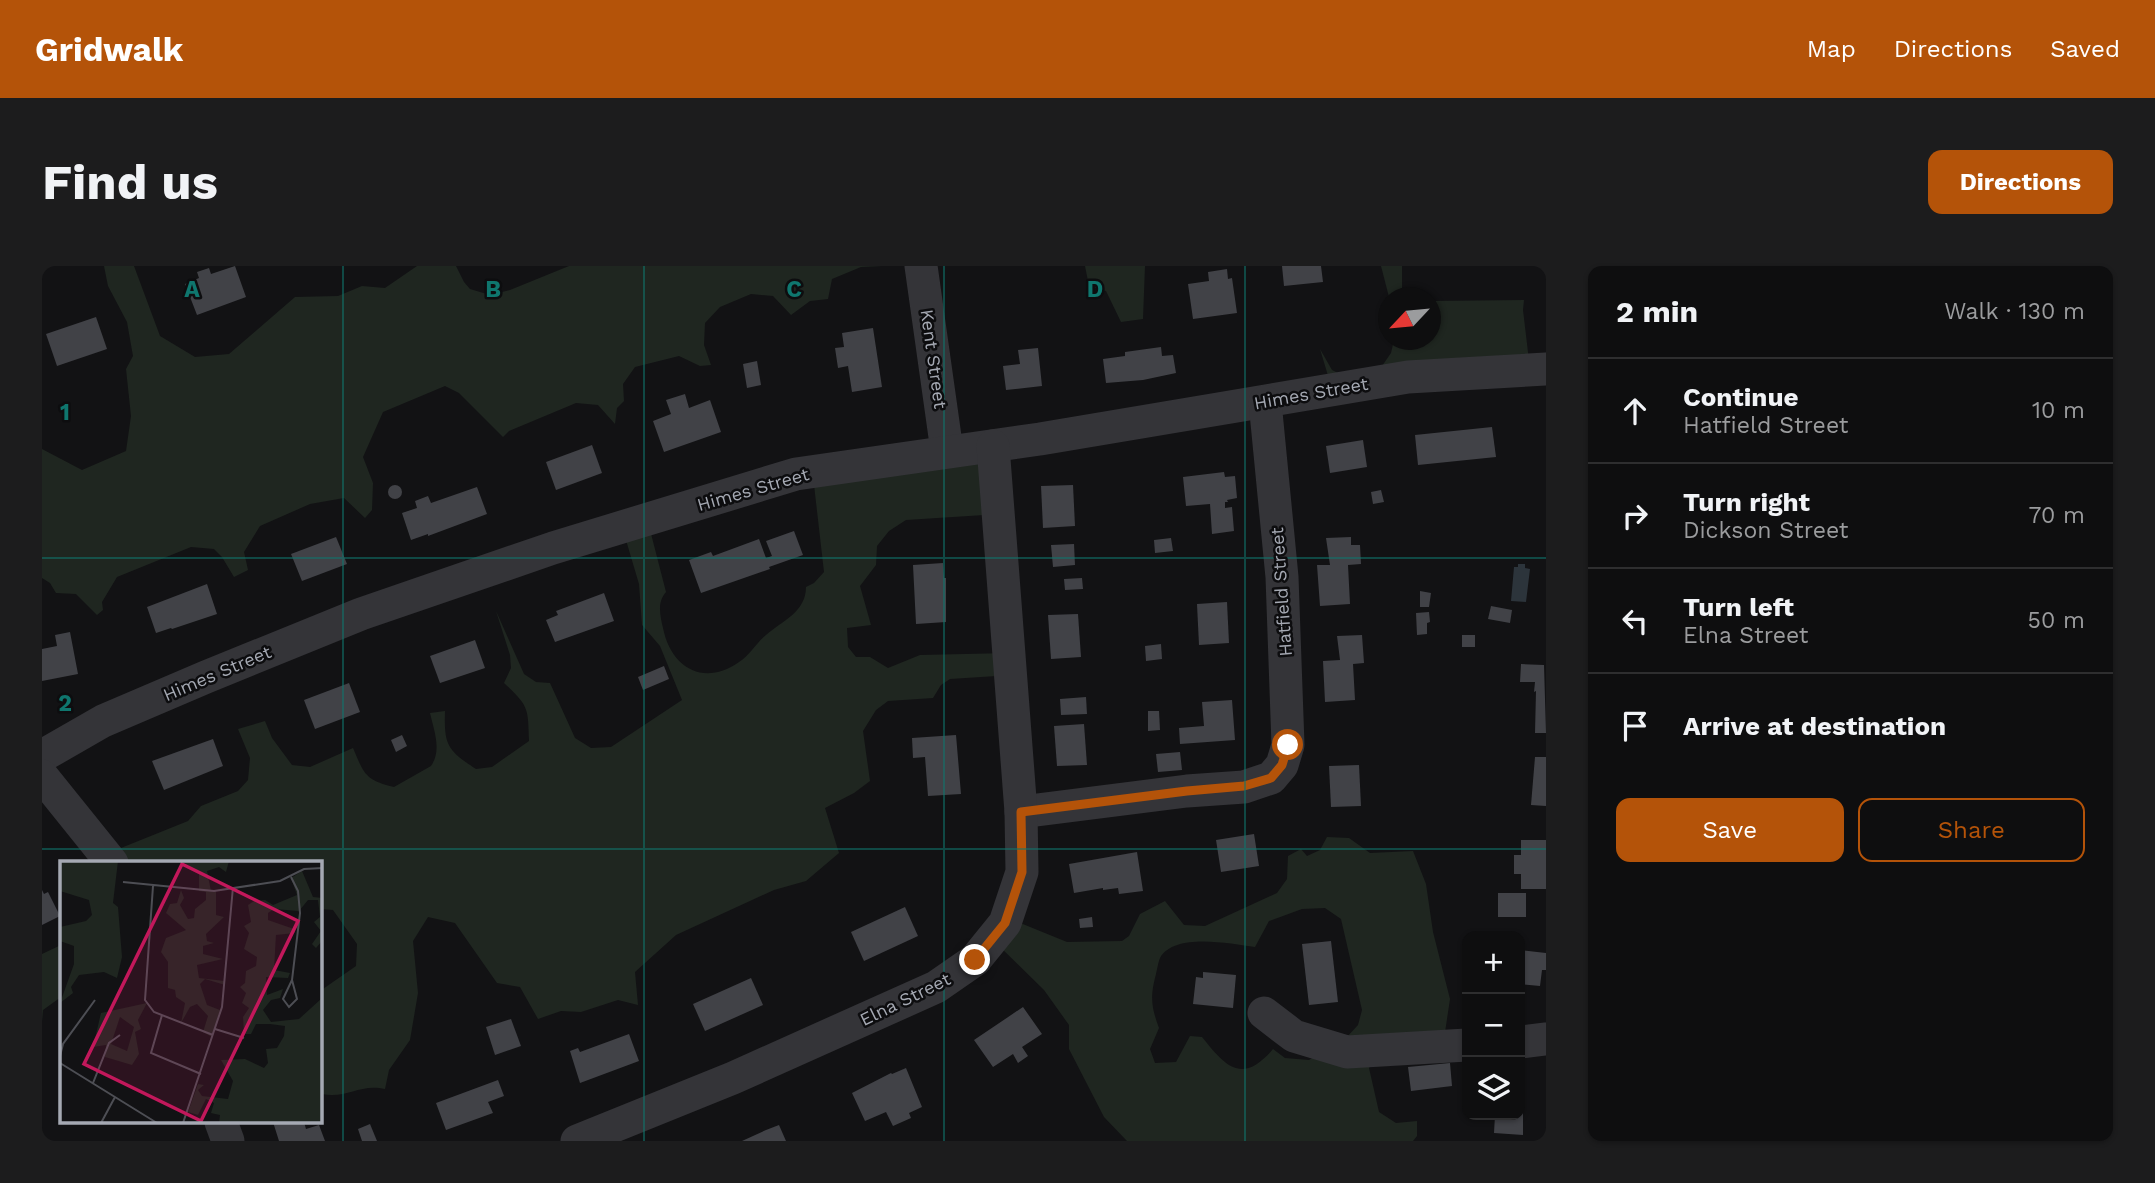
<!DOCTYPE html>
<html lang="en">
<head>
<meta charset="utf-8">
<style>
	body { margin:0; font-family:"Work Sans",sans-serif; background:#1c1c1d; color:#f1f3f6 }
	.controls { position:absolute; right:21px; bottom:21px; display:grid; overflow:hidden; border-radius:14px; box-shadow:0 2px 5px #0004 }
	.controls button { width:63px; height:63px; display:grid; place-items:center; padding:0; border:0; border-bottom:2px solid #2e2e2f; background:#0e0e0f; color:#f1f3f6; font:35px sans-serif }
	.compass { position:absolute; left:1336px; top:21px; width:63px; height:63px; border-radius:50%; background:#0e0e0f; box-shadow:0 2px 5px #0004; rotate:244deg }
	.stop { position:absolute; width:21px; height:21px; margin:-16px; border:5px solid #b45309; border-radius:50%; background:#fff }
	.stop.end { background:#b45309; border-color:#fff; box-shadow:0 2px 7px #0008 }
	.list { margin:0; padding:0; list-style:none }
	h2 { display:flex; justify-content:space-between; align-items:center; height:91px; margin:0; padding:0 28px; font-size:30px }
	h2 small { font-size:23px; font-weight:400; color:#9b9c9e }
	.list li { display:grid; grid-template-columns:46px 1fr auto; gap:21px; align-items:center; box-sizing:border-box; height:105px; padding:0 28px; border-top:2px solid #2e2e2f }
	.list b { display:block; font-size:26px; white-space:nowrap }
	.list p { margin:0; font-size:23px; white-space:nowrap; color:#9b9c9e }
	.list em { font-size:23px; font-style:normal; color:#9b9c9e }
	.actions { display:flex; gap:14px; padding:21px 28px }
	.actions a { flex:1; padding:16px 0; border:2px solid #b45309; border-radius:14px; text-align:center; font-size:24px; color:#b45309 }
	.actions .main { background:#b45309; color:#fff }
	.icon { flex:none; width:38px; height:38px; fill:none; stroke:currentColor; stroke-width:2; stroke-linecap:round; stroke-linejoin:round }
	.map { position:relative; flex:none; width:1504px; height:875px; overflow:hidden; border-radius:14px }
	header { display:flex; align-items:center; gap:42px; box-sizing:border-box; height:98px; padding:0 35px; background:#b45309; color:#fff }
	header strong { font-size:33px }
	nav { display:flex; gap:38px; margin-inline-start:auto; font-size:24px }
	.intro { display:flex; align-items:center; justify-content:space-between; box-sizing:border-box; height:168px; padding:0 42px }
	h1 { margin:0; font-size:49px }
	.button { padding:18px 32px; border-radius:14px; background:#b45309; color:#fff; font-size:24px; font-weight:700 }
	main { display:flex; gap:42px; padding:0 42px }
	aside { flex:1; background:#0e0e0f; border-radius:14px; box-shadow:0 2px 5px #0004 }
	.map>svg:first-child { display:block }
</style>
</head>
<body>
<header>
<strong>Gridwalk</strong>
<nav><a>Map</a><a>Directions</a><a>Saved</a></nav>
</header>
<div class="intro"><h1>Find us</h1><a class="button">Directions</a></div>
<main>
<div class="map">
<svg width="1504" height="875" viewBox="0 0 1504 875">
	<rect width="100%" height="100%" fill="#121214"/>
	<!-- green -->
	<g fill="#1f2620" fill-rule="evenodd">
		<polygon points="62,0 92,0 118,70 153,91 187,88 253,31 296,30 320,20 343,22 375,0 414,0 422,16 428,23 448,29 468,24 527,0 841,0 819,1 790,13 786,33 768,35 749,49 731,30 709,28 678,41 663,57 662,79 669,99 658,100 637,90 593,101 581,118 582,135 575,142 573,158 556,139 534,137 467,165 461,171 417,127 403,120 341,146 321,191 331,217 330,244 323,252 302,232 268,238 218,260 202,286 206,304 192,311 180,291 172,283 149,281 75,311 60,336 61,344 55,349 34,328 14,327 8,317 0,312 0,183 40,204 84,185 89,150 84,103 91,90 85,56 66,20"/>
		<polygon points="1043,0 1103,0 1101,53 1079,56 1064,25 1047,20"/>
		<polygon points="1339,0 1360,0 1360,31 1347,31"/>
		<polygon points="1482,34 1481,44 1488,103 1290,123 1278,83 1290,104 1296,107 1340,100 1349,87 1352,74 1388,74 1389,35"/>
		<path d="M962,178L958,248L864,254L847,265L835,280L834,299L818,320L829,359L805,362L806,381L814,391H828L846,402L878,389L968,387L970,409L908,413L899,419L891,432L846,435L834,444L821,465L828,515L812,527L783,542L797,587L764,615L732,624L634,669L593,706L596,739L576,734L539,746L519,745L496,753L478,721L455,717L413,657L386,651L371,675L376,727L368,774L347,804L343,823C318,817 305,833 280,828L278,824V725L314,700L315,678L291,644L278,643V597H68L64,588L146,555L159,540L196,525L206,514L208,492L196,463L223,455L230,472L250,499L268,501L311,482C322,508 323,514 352,521L389,500C400,484 392,465 388,447L403,445C402,479 405,484 434,503L450,501L487,475C486,442 487,440 462,417L469,402L468,389L454,345L482,408L494,416L508,417L533,472L549,482L569,481L640,434L618,380L600,359L597,318L581,264L606,256L624,326C615,336 618,349 621,362C629,402 662,421 697,396C708,389 714,377 724,369C740,355 764,346 764,321L772,317L782,306L771,210Z"/>
		<path d="M1285,571L1307,572L1328,587L1371,585L1384,618L1391,666L1408,733L1402,773L1339,783L1327,802L1337,846L1354,857L1375,855V870L1371,875H1085L1062,851L1027,783V759L1002,724L952,675L966,652L1025,676L1080,675L1087,670L1098,648L1123,635L1142,659L1163,660L1235,627L1245,613L1246,590L1259,583L1265,590L1278,584ZM1283,642L1299,653L1320,744L1316,759L1304,772L1267,794L1243,792L1231,783C1200,819 1184,801 1160,771L1148,770L1134,796L1113,797L1108,783L1117,762C1109,740 1108,731 1114,708C1115,704 1116,697 1118,692C1133,666 1188,678 1213,681L1227,655L1260,643Z"/>
		<polygon points="19,679 19,731 1,744 0,756 0,688"/>
	</g>
	<!-- water -->
	<polygon fill="#2c343b" points="1476,298 1483,298 1483,302 1488,303 1484,336 1469,335 1472,301 1476,301"/>
	<!-- building -->
	<g fill="#414247">
		<polygon points="193,0 204,31 155,49 143,18 157,12 155,6 167,2 169,8"/>
		<polygon points="1240,0 1279,0 1281,16 1242,20"/>
		<polygon points="1185,3 1186,13 1190,12 1195,47 1151,53 1146,18 1167,15 1166,6"/>
		<polygon points="54,51 65,83 15,100 4,68"/>
		<polygon points="831,62 840,121 810,126 806,100 796,102 793,82 802,81 800,67"/>
		<polygon points="1119,81 1120,90 1131,89 1134,107 1101,114 1064,117 1061,93 1083,90 1083,86"/>
		<polygon points="996,82 1000,120 964,124 961,100 978,98 976,84"/>
		<polygon points="715,95 719,119 705,122 701,98"/>
		<polygon points="643,128 647,142 668,134 679,166 622,186 611,155 629,148 624,134"/>
		<polygon points="1450,161 1454,191 1376,199 1373,169"/>
		<polygon points="1321,174 1325,201 1288,207 1284,180"/>
		<polygon points="550,179 560,207 514,224 504,196"/>
		<polygon points="1182,206 1183,211 1193,210 1195,232 1185,234 1186,236 1183,236 1183,242 1190,241 1192,265 1170,268 1168,238 1144,240 1141,211"/>
		<polygon points="1031,219 1033,260 1001,262 999,220"/>
		<circle cx="353" cy="226" r="7"/>
		<polygon points="435,221 445,248 386,270 386,268 369,274 360,247 375,242 373,235 386,230 389,237"/>
		<polygon points="1339,224 1342,236 1331,238 1329,226"/>
		<polygon points="752,265 761,289 727,301 728,303 659,327 647,294 669,286 671,290 717,273 724,292 730,290 724,275"/>
		<polygon points="294,271 305,298 260,315 249,288"/>
		<polygon points="1309,271 1309,279 1318,279 1319,298 1306,299 1308,338 1278,340 1275,299 1288,299 1284,272"/>
		<polygon points="1129,272 1131,285 1113,287 1112,274"/>
		<polygon points="1032,278 1033,299 1011,301 1009,279"/>
		<polygon points="901,297 902,312 904,312 904,356 874,358 871,299"/>
		<polygon points="1040,312 1041,323 1023,324 1022,313"/>
		<polygon points="165,318 175,348 130,363 129,362 114,367 105,341"/>
		<polygon points="1378,325 1389,327 1387,341 1378,341"/>
		<polygon points="562,327 572,355 513,376 504,354 516,349 514,345"/>
		<polygon points="1185,336 1187,377 1157,379 1155,338"/>
		<polygon points="1449,340 1470,344 1468,357 1446,353"/>
		<polygon points="1387,346 1388,356 1385,357 1385,368 1375,369 1374,347"/>
		<polygon points="1036,348 1039,391 1009,393 1006,349"/>
		<polygon points="28,366 36,408 0,415 0,383 15,380 13,369"/>
		<polygon points="1320,369 1322,397 1311,398 1313,434 1283,436 1281,395 1298,394 1295,370"/>
		<rect x="1420" y="369" width="13" height="12"/>
		<polygon points="433,374 443,402 398,417 388,390"/>
		<polygon points="1119,378 1120,393 1104,395 1103,380"/>
		<polygon points="1479,398 1502,399 1504,467 1493,467 1494,425 1492,426 1493,416 1478,416"/>
		<polygon points="622,400 627,413 601,424 596,411"/>
		<polygon points="307,417 318,446 273,463 262,434"/>
		<polygon points="1044,431 1045,448 1019,449 1018,433"/>
		<polygon points="1190,434 1193,474 1138,478 1137,462 1162,460 1160,436"/>
		<polygon points="1106,445 1117,445 1118,464 1106,465"/>
		<polygon points="1042,458 1045,499 1015,500 1012,460"/>
		<polygon points="360,469 365,480 354,486 349,474"/>
		<polygon points="914,469 919,528 886,530 883,491 871,492 870,472"/>
		<polygon points="171,473 181,500 122,524 110,495"/>
		<polygon points="1138,486 1140,504 1116,506 1114,488"/>
		<polygon points="1493,491 1504,491 1504,540 1489,539"/>
		<polygon points="1317,499 1319,540 1289,541 1287,500"/>
		<polygon points="1212,568 1217,600 1179,606 1174,574"/>
		<polygon points="1479,574 1504,574 1504,623 1479,623 1479,608 1472,608 1472,589 1479,589"/>
		<polygon points="1095,586 1101,625 1077,628 1076,622 1061,624 1061,622 1032,627 1027,598"/>
		<polygon points="0,624 2,628 6,626 18,650 0,659"/>
		<rect x="1456" y="627" width="28" height="24"/>
		<polygon points="863,641 876,670 822,695 809,666"/>
		<polygon points="1050,651 1051,661 1038,662 1037,653"/>
		<polygon points="1289,675 1296,736 1267,739 1260,678"/>
		<polygon points="1478,684 1504,687 1504,704 1500,704 1498,720 1478,718"/>
		<polygon points="1161,706 1194,709 1191,742 1151,738 1154,711 1161,712"/>
		<polygon points="709,712 721,739 663,765 651,738"/>
		<polygon points="981,741 1000,768 980,781 986,790 976,797 971,788 951,801 932,774"/>
		<polygon points="469,753 479,780 453,789 444,761"/>
		<polygon points="587,768 597,795 538,817 528,785 536,782 538,786"/>
		<polygon points="1408,797 1410,820 1369,825 1366,801"/>
		<polygon points="864,802 880,841 867,847 869,852 851,860 844,846 823,855 810,827 849,807 850,808"/>
		<polygon points="1478,808 1481,808 1481,869 1452,867 1453,849 1478,849"/>
		<polygon points="456,814 462,830 446,836 451,847 404,864 394,837"/>
		<polygon points="231,856 262,856 264,863 277,859 283,875 237,875"/>
		<polygon points="328,858 335,875 320,875 316,863"/>
		<polygon points="737,859 744,875 700,875 724,864"/>
	</g>
	<g fill="none" stroke-linecap="round" stroke-linejoin="round">
		<!-- minor -->
		<g stroke="#343438" stroke-width="33">
			<polyline points="879,0 905,185"/>
			<polyline points="0,490 61,455 164,411 319,348 511,282 754,208 998,173 1366,111 1504,103"/>
			<polyline points="0,510 70,597"/>
			<polyline points="979,546 1145,525 1202,521 1229,512 1240,499 1246,479 1240,311 1223,136"/>
			<polyline points="1222,747 1252,770 1305,786 1425,779"/>
			<polyline points="1478,776 1504,773"/>
			<polyline points="179,856 186,875"/>
			<polyline points="535,875 691,812 894,721 933,694 963,657 980,606 979,546 951,180"/>
		</g>
	</g>
	<g fill="none" stroke-linecap="round" stroke-linejoin="round">
		<!-- route -->
		<polyline stroke="#b45309" stroke-width="9" points="933,694 963,657 980,606 979,546 1145,525 1202,520 1229,512 1240,499 1246,479"/>
	</g>
	<!-- grid -->
	<path fill="none" stroke="#0f766e" stroke-width="2" stroke-opacity="0.55" d="M301,0V875M602,0V875M902,0V875M1203,0V875M0,292H1504M0,583H1504"/>
	<g text-anchor="middle" dominant-baseline="central" stroke-width="5" stroke-linejoin="round" paint-order="stroke">
		<!-- street labels -->
		<g font-size="18" fill="#a5a9b3" stroke="#0d0d0f">
			<text transform="translate(892 93) rotate(82)">Kent Street</text>
			<text transform="translate(1269 127) rotate(-10)">Himes Street</text>
			<text transform="translate(711 223) rotate(-16)">Himes Street</text>
			<text transform="translate(1239 326) rotate(-94)">Hatfield Street</text>
			<text transform="translate(175 407) rotate(-23)">Himes Street</text>
			<text transform="translate(863 733) rotate(-26)">Elna Street</text>
		</g>
	</g>
	<!-- overview -->
	<g transform="translate(18 595)">
		<rect width="262" height="262" fill="#121214"/>
		<path d="M0,0H58L53,42L58,46L62,96L57,117L44,111L19,114L11,126L13,132L0,142L14,103V85L0,80V66L26,60L32,54L29,39L0,30ZM122,0H169L166,11L159,6L147,10L151,30H156V54L164,56L146,73L147,80L154,82L143,85V93L163,98L137,104L139,117L165,120V124L145,118L140,123L147,144L160,149L152,176L143,171L148,155L137,143L130,146L121,162L125,142L116,136L115,129L108,127V101L101,91L106,77L126,69L106,52L110,43L117,42L121,29L124,37L120,44L128,58L134,57L135,48L146,39V31L139,30V12ZM242,10L253,36L262,37V80L256,87L252,83L261,70L254,61L260,56L258,39H248L239,50L214,48L208,52V59L234,68L235,72L216,74L214,109L230,112L228,117L206,116L207,134L223,128L220,137L211,139L203,149L211,161L239,158L261,138L262,119V262H159L160,254L151,252L154,242L146,238L138,254L128,251L138,223L144,224L138,229L142,235L168,238L173,220L161,199L185,198L204,207L208,202L206,188L217,187L224,175L225,165L210,163H196L191,173H184L183,156L189,147L182,142L186,132L180,126L185,122L186,110L196,105L197,96L184,88L189,72L184,65L191,61L188,44L194,40L205,39L213,44L237,34L231,17ZM87,142L78,159L81,168L75,171L79,193L72,204L45,196L46,184L33,186L41,152ZM60,156L74,166L67,190L51,183Z" fill="#1f2620" fill-rule="evenodd"/>
		<path fill="none" stroke="#4d4e54" stroke-width="2" d="M231,16L238,30L240,52L232,119L223,138L229,146L237,138L232,119M63,21L154,30L220,20L244,8L263,7M93,25L85,139L94,151L153,174M102,154L91,192L141,213M155,168L184,177M0,195L3,183L35,139M0,202L97,262M33,222L49,182L60,174M41,262L55,236M123,262L162,146L173,26"/>
		<path fill="#c2185b" fill-opacity="0.15" stroke="#c2185b" stroke-width="3.5" d="M122,3L238,60L141,260L24,203Z"/>
		<rect width="262" height="262" fill="none" stroke="#a5a9b3" stroke-width="3.5"/>
	</g>
	<g font-size="23" text-anchor="middle" font-weight="bold" fill="#0f766e" stroke="#0d0d0f" stroke-width="5" stroke-linejoin="round" paint-order="stroke">
		<text x="150" y="31">A</text>
		<text x="451" y="31">B</text>
		<text x="752" y="31">C</text>
		<text x="1053" y="31">D</text>
		<text x="23" y="154">1</text>
		<text x="23" y="445">2</text>
	</g>
</svg>
<div class="controls">
<button>+</button>
<button>−</button>
<button><svg class="icon" aria-label="layers" viewBox="0 0 24 24"><path d="M12 4l9 5-9 5-9-5zM3 14l9 5 9-5"/></svg></button>
</div>
<svg class="compass" viewBox="-18 -18 36 36"><path d="M0-13l5 13h-10z" fill="#e53935"/><path d="M0 13l5-13h-10z" fill="#9b9c9e"/></svg>
<div class="stop" style="left:1246px;top:479px"></div>
<div class="stop end" style="left:933px;top:694px"></div>
</div>
<aside>
<h2>2 min<small>Walk · 130 m</small></h2>
<ul class="list">
<li><svg class="icon" aria-label="ahead" viewBox="0 0 24 24"><path d="M12 20V5M6 11l6-6 6 6"/></svg><div><b>Continue</b><p>Hatfield Street</p></div><em>10 m</em></li>
<li><svg class="icon" aria-label="right" viewBox="0 0 24 24"><path d="M7 20v-9h11M14 6l5 5-5 5"/></svg><div><b>Turn right</b><p>Dickson Street</p></div><em>70 m</em></li>
<li><svg class="icon" aria-label="left" viewBox="0 0 24 24"><path d="M17 20v-9H6M10 6l-5 5 5 5"/></svg><div><b>Turn left</b><p>Elna Street</p></div><em>50 m</em></li>
<li><svg class="icon" aria-label="arrive" viewBox="0 0 24 24"><path d="M6 21V4h12l-3 4 3 4H6"/></svg><div><b>Arrive at destination</b></div></li>
</ul>
<div class="actions"><a class="main">Save</a><a>Share</a></div>
</aside>
</main>
</body>
</html>
